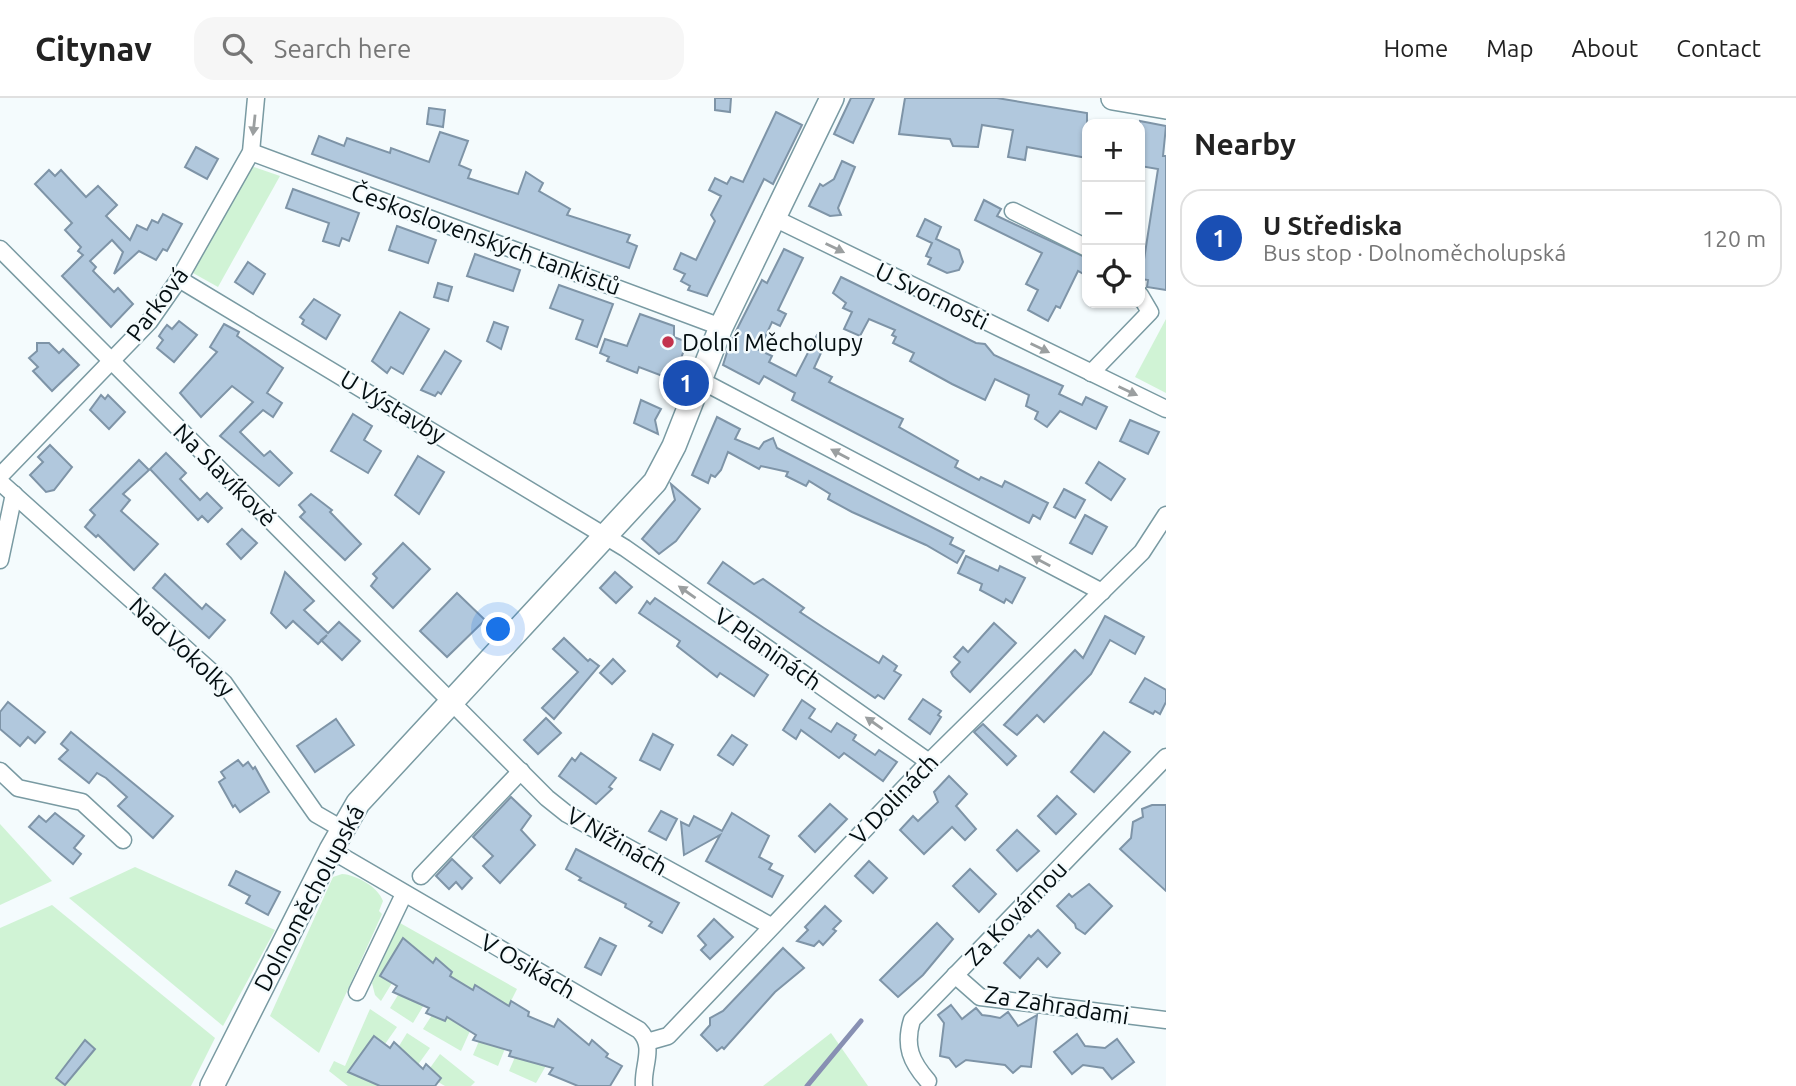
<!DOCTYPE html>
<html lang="en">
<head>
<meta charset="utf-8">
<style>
	body { margin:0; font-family:Ubuntu,sans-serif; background:#f6f6f6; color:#222 }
	.controls { position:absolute; right:21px; top:21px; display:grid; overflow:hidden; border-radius:14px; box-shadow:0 2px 5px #0004 }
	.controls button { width:63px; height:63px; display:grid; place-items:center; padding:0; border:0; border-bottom:2px solid #e0e0e0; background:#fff; color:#222; font:35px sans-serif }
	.you { position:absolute; left:499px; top:532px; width:24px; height:24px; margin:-18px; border:5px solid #fff; border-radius:50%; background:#1a73e8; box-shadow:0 0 0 10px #1a73e833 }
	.badge { display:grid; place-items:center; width:46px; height:46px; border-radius:50%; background:#c3324d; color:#fff; font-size:23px; font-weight:700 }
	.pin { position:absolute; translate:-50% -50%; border:4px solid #fff; box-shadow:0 2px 7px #0006 }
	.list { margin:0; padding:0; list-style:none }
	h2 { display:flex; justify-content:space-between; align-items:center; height:91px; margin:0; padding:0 28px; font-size:30px }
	h2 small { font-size:23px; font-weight:400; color:#767676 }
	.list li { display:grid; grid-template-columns:46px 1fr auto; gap:21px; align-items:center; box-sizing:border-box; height:98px; margin:0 14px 14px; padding:0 14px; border:2px solid #e0e0e0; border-radius:21px }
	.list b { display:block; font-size:26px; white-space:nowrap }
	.list p { margin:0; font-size:23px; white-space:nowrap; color:#767676 }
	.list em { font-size:23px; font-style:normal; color:#767676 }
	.icon { flex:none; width:38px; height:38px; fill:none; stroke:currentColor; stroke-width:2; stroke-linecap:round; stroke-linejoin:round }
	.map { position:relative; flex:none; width:1166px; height:988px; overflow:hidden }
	header { display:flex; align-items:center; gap:42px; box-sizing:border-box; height:98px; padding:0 35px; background:#fff; border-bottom:2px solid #e0e0e0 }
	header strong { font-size:33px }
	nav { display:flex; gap:38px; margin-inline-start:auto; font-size:24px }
	.search { width:490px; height:63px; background:#f6f6f6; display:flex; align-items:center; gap:18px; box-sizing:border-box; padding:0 24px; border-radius:21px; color:#767676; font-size:26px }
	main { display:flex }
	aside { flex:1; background:#fff }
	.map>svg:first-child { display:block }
</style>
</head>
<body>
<header>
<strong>Citynav</strong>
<div class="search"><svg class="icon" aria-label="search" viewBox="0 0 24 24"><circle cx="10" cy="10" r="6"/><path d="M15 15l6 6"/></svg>Search here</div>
<nav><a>Home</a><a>Map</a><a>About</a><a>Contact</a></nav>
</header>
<main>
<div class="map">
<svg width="1166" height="988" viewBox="0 0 1166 988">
	<rect width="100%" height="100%" fill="#f4fbfd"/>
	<!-- green -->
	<g fill="#d0f3d5">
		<polygon points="248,67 280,78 218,189 193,175"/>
		<polygon points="1166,221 1166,295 1135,279"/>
		<polygon points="0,726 52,783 0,807"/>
		<polygon points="135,769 275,832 223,928 69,800"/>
		<path d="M342,776C357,777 378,789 383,803L379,813L382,816L319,955L270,918L333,779Z"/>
		<polygon points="52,807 215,940 191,988 0,988 0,830"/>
		<polygon points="400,825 517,891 508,909 492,902 494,898 476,887 473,892 450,878 452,874 436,861 432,866 403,841 380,878 392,885 381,903 375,897 372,885"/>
		<polygon points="398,897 411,902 414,899 425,905 413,925 390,910"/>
		<polygon points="370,911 397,929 385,946 374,939 349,974 380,988 348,988 329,973 334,963 345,968"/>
		<polygon points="432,917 445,923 447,919 470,933 461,953 423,931"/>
		<polygon points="407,935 430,950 417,968 407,961 409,958 399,948"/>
		<polygon points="831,935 868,988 763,988"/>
		<polygon points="479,943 506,948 498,968 473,957"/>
		<polygon points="440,956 475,984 471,988 445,988 438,984 441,980 430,970"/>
		<polygon points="515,959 547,966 536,985 509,973"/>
	</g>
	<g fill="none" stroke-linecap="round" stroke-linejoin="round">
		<!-- stream -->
		<polyline stroke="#8890b3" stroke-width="5" points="807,988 861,923"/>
	</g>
	<!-- building -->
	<g fill="#b1c8dd" stroke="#7e94a7" stroke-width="2">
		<polygon points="715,0 731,0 730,14 715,12"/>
		<polygon points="851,0 874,0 853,45 834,36"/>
		<polygon points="905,0 997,0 1087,15 1087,60 1027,49 1025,62 1008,59 1013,32 982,27 978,49 953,48 950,41 899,36"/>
		<polygon points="429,10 445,12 443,29 427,26"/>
		<polygon points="776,14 802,27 773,86 764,81 707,198 688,192 690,188 681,183 685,176 674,171 681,155 696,162 715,123 711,117 721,98 709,92 715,80 727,86 731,79 743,84"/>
		<polygon points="1140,23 1166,28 1163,58 1166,58 1166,192 1147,189 1148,182 1141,181 1158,71 1140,68"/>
		<polygon points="440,34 468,43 459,67 471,72 468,80 518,96 526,74 543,85 539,93 570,111 567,117 630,137 627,144 637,148 629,170 312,56 319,38 344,48 347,40 390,55 391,50 429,64"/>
		<polygon points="196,49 218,61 207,81 185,69"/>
		<polygon points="842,63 855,69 838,110 841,117 830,118 809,108 820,86 823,88 834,81"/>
		<polygon points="49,72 55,78 61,72 86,99 98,88 117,107 106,118 130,142 137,127 147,132 152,122 158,125 163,116 182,126 167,153 163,151 156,162 139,153 114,176 123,154 112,142 90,163 96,169 93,173 114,194 118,190 133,206 111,229 62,178 83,157 78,153 81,149 65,132 72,125 35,86"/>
		<polygon points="293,91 359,115 349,143 342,140 339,148 323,143 329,125 286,110"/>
		<polygon points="984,102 1001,111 997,118 1087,160 1087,178 1078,173 1060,210 1056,208 1048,223 1028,212 1038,192 1026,186 1042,155 975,122"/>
		<polygon points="925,121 941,129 936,141 959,152 963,164 959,172 947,175 928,166 931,160 926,158 932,145 917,138"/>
		<polygon points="397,128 436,142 428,165 389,152"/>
		<polygon points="784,151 803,160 778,212 786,216 780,228 772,224 759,252 772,258 769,264 796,278 817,237 827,242 814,270 832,279 829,284 903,321 899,329 958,363 955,369 979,382 981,379 1002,389 1005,383 1048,405 1040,421 1033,417 1029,425 792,302 795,295 764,278 759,286 723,267 730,245 762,182 767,185"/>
		<polygon points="475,156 520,172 513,193 467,178"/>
		<polygon points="248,164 265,176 253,196 235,184"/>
		<polygon points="841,179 976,245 985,246 994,257 1063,288 1059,296 1082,307 1086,299 1107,309 1096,331 1060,313 1047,329 1035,321 1038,314 1026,308 1029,297 995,281 985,302 952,286 910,263 914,255 893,245 896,239 892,237 895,232 869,221 860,238 844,231 852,214 843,210 846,205 833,195"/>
		<polygon points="438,185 452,189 448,203 434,199"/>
		<polygon points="559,187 613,206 597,249 576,241 583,222 550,210"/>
		<polygon points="314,201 340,217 326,241 302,226 304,222 300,219"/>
		<polygon points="400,214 429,231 403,276 391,269 387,275 372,263"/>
		<polygon points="640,216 674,228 674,239 687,244 673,282 639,269 637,275 607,263 609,259 600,255 605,241 627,248"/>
		<polygon points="179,223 197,237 174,264 157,250 163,242 159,238 163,232 167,227 172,231"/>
		<polygon points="494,224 508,229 501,251 487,243"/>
		<polygon points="224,226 239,234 237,238 283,270 267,295 282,305 273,319 263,312 240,334 264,358 270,353 292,375 279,388 220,338 253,304 232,288 201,319 180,295 217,254 210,249"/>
		<polygon points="37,245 49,245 59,255 63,251 79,267 52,293 33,273 38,269 29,260 37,253"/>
		<polygon points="445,253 461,263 441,296 438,294 435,298 421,292"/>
		<polygon points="101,297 105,301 108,297 125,314 109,331 90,312"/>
		<polygon points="641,302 661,311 655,322 658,336 634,325"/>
		<polygon points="353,316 372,328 364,342 381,353 368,375 331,353"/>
		<polygon points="717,319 740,331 735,341 759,351 764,344 773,340 777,350 953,440 950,446 964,453 957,465 926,447 852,414 828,401 830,396 809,383 806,388 786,378 788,374 761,368 759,371 728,354 721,372 715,379 711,377 708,385 692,377"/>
		<polygon points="1130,322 1159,334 1148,356 1120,343"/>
		<polygon points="50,347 72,369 54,392 46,394 30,377 43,364 38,359"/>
		<polygon points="166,355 186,375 180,381 200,402 207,395 222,410 208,424 202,418 198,422 150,371"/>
		<polygon points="418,358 444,374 419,416 395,397"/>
		<polygon points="139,362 149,372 123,396 130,402 121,413 158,446 134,472 98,437 96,439 85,429 95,417 90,412"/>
		<polygon points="1099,364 1125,381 1111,402 1086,385"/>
		<polygon points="671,386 700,411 676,443 659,456 642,441 675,402"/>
		<polygon points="1064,391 1085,402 1075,420 1054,409"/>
		<polygon points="311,396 332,412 330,414 361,446 345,462 300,419 305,414 299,407"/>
		<polygon points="1085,417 1107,429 1092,456 1070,445"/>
		<polygon points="242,431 257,445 241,461 227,446"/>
		<polygon points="403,445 430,471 393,510 371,488 377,480 373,476"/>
		<polygon points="966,458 998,473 1000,468 1025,480 1012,505 1006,501 1004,505 980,492 982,486 958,475"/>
		<polygon points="723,464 754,486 763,481 804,510 800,514 824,530 879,565 883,558 897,568 894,573 901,577 884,601 878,597 875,600 708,485"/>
		<polygon points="285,474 314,503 304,512 328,535 339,524 360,543 342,562 321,542 327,537 318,546 293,523 286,530 271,515"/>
		<polygon points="615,474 632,489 616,505 600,490"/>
		<polygon points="165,476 202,511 206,506 225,522 209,540 153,490"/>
		<polygon points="457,495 485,522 447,559 420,533"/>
		<polygon points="655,500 768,577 754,598 720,575 717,579 677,548 680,543 639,515 647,503 650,506"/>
		<polygon points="1105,518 1144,539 1135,556 1110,542 1091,576 1044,624 1037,617 1017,637 1004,627 1075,552 1083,560"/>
		<polygon points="994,525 1016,545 970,594 953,578 951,574 960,564 954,559 963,549 968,554"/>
		<polygon points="564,540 588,563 590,561 599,568 554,621 542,610 578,574 553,551"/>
		<polygon points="613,561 625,573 612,586 600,575"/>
		<polygon points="1145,580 1166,592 1166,604 1160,616 1155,613 1153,616 1130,604"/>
		<polygon points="923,601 941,613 938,617 941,619 930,636 909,621"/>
		<polygon points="802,602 815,611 809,620 831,634 837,625 856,637 853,642 875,657 879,652 897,664 883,683 844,655 839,660 801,632 796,641 783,632"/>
		<polygon points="8,604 45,634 35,645 28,639 20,648 0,631 0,614"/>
		<polygon points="546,620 561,635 538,656 524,642"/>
		<polygon points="336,621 354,647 315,674 297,648"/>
		<polygon points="983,626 1016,658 1007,667 974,634"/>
		<polygon points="71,634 173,718 153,740 118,708 127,699 106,680 97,675 89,685 59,661 68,652 61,646"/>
		<polygon points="1104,634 1130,654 1094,694 1071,674"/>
		<polygon points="653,636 673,647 660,672 640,662"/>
		<polygon points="732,637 747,647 733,667 718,657"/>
		<polygon points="581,655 616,680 609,689 612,691 596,706 559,678 572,660 575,663"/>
		<polygon points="238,662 243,668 248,664 253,671 255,669 269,694 240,714 235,707 233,709 219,684 225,680 221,674"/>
		<polygon points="949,678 967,696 956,708 976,731 965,742 952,729 924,756 900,732 913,718 918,723 938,704 934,694"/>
		<polygon points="1057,698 1076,716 1056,736 1038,718"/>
		<polygon points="511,699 531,718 521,732 535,747 500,785 483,768 493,758 473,739"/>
		<polygon points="830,706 847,721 815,754 799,738"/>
		<polygon points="1152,707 1166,707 1166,793 1120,751 1131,740 1133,724 1143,719 1142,711"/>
		<polygon points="661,713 677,721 666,742 649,733"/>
		<polygon points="55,715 84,738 74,750 81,756 73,766 29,729 39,718 46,724"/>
		<polygon points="732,715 769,738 759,759 772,766 769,771 783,778 772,799 706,763 720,737 684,757 681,724 689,728 694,718 722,733"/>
		<polygon points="1017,732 1039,753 1017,773 997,752"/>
		<polygon points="576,751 679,805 662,835 649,828 652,824 625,809 626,806 579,782 581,780 566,771"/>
		<polygon points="452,761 472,780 462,791 456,784 449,791 436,778"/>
		<polygon points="869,763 887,780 873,795 855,778"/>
		<polygon points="970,771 996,796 979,814 953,788"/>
		<polygon points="236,773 280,794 268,817 246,805 250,798 229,787"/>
		<polygon points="1089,786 1112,808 1085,836 1076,830 1075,826 1057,808 1069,796 1072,799"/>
		<polygon points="825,808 841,823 833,831 836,833 823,847 819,843 814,848 797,843 808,832 805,829"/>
		<polygon points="714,821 733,839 710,861 701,852 706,847 698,838"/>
		<polygon points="937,825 953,841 923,877 898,899 880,882"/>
		<polygon points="1038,832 1060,855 1047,869 1038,860 1020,880 1004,865 1029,837 1031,839"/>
		<polygon points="403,840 433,865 436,860 452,874 450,878 473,892 475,887 509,908 511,903 529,914 528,918 554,929 558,921 589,947 592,942 608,956 606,959 622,968 610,988 578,988 549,976 553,970 509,958 511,953 473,942 476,937 447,919 445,923 426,915 429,910 393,894 397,888 380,878"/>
		<polygon points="600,840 616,848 601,877 585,869"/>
		<polygon points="783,850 804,870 775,894 724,951 722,949 717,953 701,937 710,927 710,920 723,913"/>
		<polygon points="951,907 962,921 976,910 982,917 990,918 1000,920 1008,914 1018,928 1037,917 1031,969 1021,968 1013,975 1005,967 966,962 956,969 949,960 940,958 944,925 938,917"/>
		<polygon points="1077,936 1085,948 1105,950 1117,941 1134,964 1112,981 1103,970 1083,967 1072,976 1054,954"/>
		<polygon points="374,938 390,950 394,944 423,971 426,966 441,980 435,988 380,988 348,974"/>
		<polygon points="85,942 95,951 65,987 56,980"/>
	</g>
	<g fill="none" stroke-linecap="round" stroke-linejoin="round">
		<defs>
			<g id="street">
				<polyline points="251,54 721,229"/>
				<polyline points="1013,113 1087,150"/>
				<polyline points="774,120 1166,311"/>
				<polyline points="0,151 547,700 567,716 771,828"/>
				<polyline points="179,181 625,450 929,664"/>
				<polyline points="1091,275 1150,214 1140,197"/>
				<polyline points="700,282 1102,494"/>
				<polyline points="0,378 149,224 179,181 251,54 256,0"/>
				<polyline points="0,384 224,585 316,716 342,731"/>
				<polyline points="0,462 14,396"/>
				<polyline points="0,673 18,690 82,704 123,742"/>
				<path d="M331,752L639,932C656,949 642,968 644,988"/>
				<polyline points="421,778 521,673"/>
				<polyline points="955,877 980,899 1166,922"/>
				<polyline points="357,894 404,796"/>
				<polyline points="647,944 668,938 929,664 1142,454 1166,417"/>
				<path d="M928,983C911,964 904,948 912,922L1166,659"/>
			</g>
			<g id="secondary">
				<polyline points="1113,0 1166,9"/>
				<polyline points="212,988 331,752 358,705 655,384 674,348 721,229 832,0"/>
			</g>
		</defs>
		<!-- street casing -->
		<use href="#street" stroke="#799aa2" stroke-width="19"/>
		<!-- secondary casing -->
		<use href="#secondary" stroke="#799aa2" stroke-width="26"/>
		<!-- street -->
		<use href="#street" stroke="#fff" stroke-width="16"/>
		<!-- secondary -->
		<use href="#secondary" stroke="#fff" stroke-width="23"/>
	</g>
	<!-- one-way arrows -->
	<defs><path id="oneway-solid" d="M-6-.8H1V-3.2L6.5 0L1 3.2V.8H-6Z" transform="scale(1.75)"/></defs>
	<g fill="#9b9fa0">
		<use href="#oneway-solid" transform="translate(254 27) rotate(96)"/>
		<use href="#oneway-solid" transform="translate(835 150) rotate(26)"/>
		<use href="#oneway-solid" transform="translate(1040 250) rotate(26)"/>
		<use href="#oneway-solid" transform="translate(1128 293) rotate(25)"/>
		<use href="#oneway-solid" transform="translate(840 356) rotate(-152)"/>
		<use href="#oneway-solid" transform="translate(1041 463) rotate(-152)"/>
		<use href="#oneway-solid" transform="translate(687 494) rotate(-145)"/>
		<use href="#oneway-solid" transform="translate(874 625) rotate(-145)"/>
	</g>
	<!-- markers -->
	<circle fill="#c3324d" stroke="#f4fbfd" stroke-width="2.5" cx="668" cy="244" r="7"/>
	<g text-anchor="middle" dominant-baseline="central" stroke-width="5" stroke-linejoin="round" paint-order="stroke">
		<!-- street labels -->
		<g font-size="24" fill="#040e11" stroke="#f4fbfd">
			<text transform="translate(486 141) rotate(20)">Československých tankistů</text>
			<text transform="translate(932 198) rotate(26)">U Svornosti</text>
			<text transform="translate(157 206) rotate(-53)">Parková</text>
			<text transform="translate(393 309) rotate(31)">U Výstavby</text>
			<text transform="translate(225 377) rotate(45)">Na Slavíkově</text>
			<text transform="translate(182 549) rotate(43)">Nad Vokolky</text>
			<text transform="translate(768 551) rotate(35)">V Planinách</text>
			<text transform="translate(894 701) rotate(-46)">V Dolinách</text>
			<text transform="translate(617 743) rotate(30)">V Nížinách</text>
			<text transform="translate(309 800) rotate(-62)">Dolnoměcholupská</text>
			<text transform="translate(1016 815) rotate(-46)">Za Kovárnou</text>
			<text transform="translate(528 868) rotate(30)">V Osikách</text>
			<text transform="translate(1057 907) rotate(9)">Za Zahradami</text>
		</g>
		<!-- poi labels -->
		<g font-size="24" fill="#040e11" stroke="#f4fbfd" text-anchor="start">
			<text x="682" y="244">Dolní Měcholupy</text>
		</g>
	</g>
</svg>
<div class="controls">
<button>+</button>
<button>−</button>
<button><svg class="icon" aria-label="locate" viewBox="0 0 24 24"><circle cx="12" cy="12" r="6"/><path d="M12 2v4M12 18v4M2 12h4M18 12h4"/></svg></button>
</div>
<div class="you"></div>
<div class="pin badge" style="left:686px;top:285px;background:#1a4fb4">1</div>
</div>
<aside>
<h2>Nearby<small></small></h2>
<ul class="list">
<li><span class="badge" style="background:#1a4fb4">1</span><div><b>U Střediska</b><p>Bus stop · Dolnoměcholupská</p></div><em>120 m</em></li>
</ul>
</aside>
</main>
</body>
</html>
